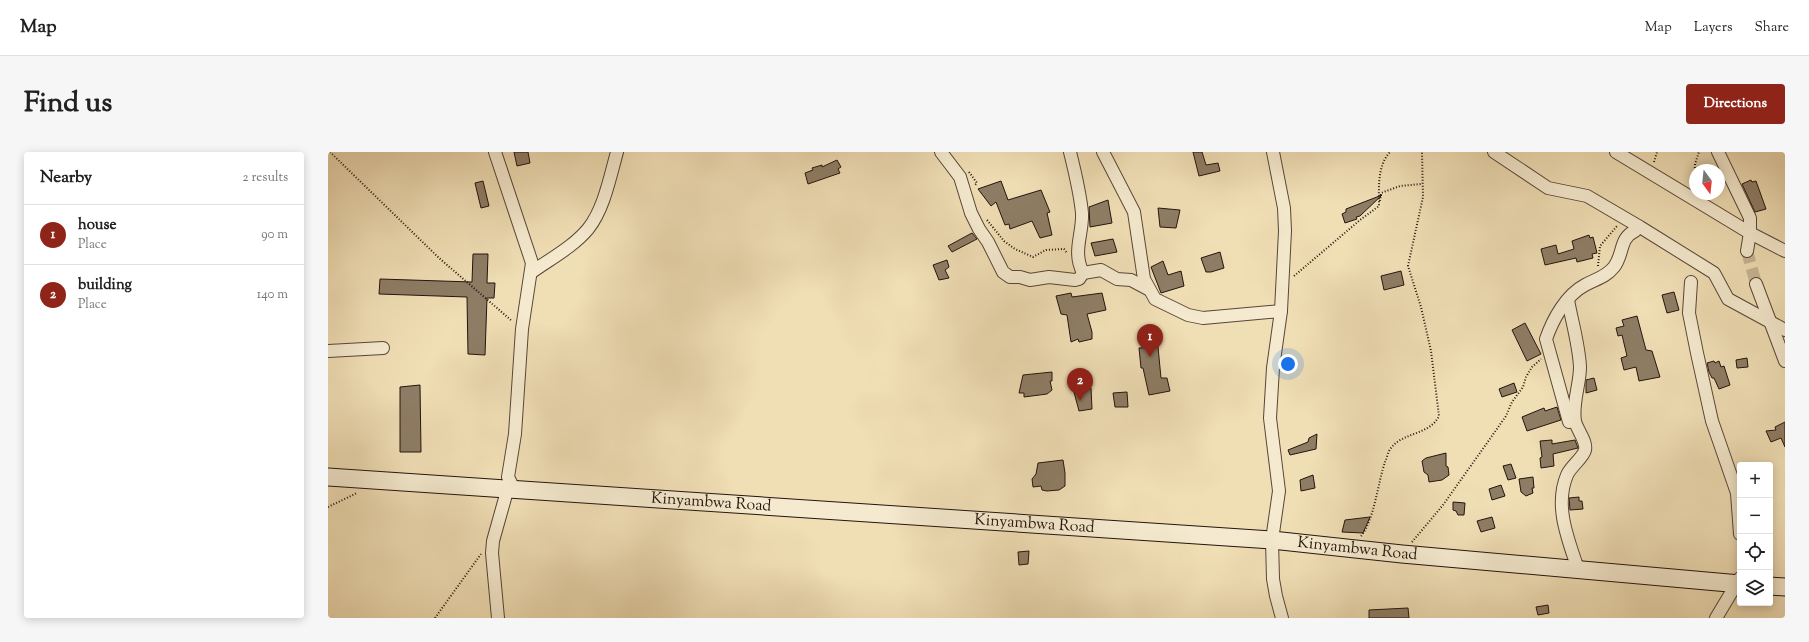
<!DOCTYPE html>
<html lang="en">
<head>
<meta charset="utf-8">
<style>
	body { margin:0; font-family:"Sorts Mill Goudy",serif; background:#f6f6f6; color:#222 }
	.controls { position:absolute; right:12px; bottom:12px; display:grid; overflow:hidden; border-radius:4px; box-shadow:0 2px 10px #0003 }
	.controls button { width:36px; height:36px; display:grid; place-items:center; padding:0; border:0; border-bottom:1px solid #e0e0e0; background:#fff; color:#222; font:20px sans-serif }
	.compass { position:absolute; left:1361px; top:12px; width:36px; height:36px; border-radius:50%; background:#fff; box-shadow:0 2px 10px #0003; rotate:165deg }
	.you { position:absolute; left:960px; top:212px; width:14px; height:14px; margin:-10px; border:3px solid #fff; border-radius:50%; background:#1a73e8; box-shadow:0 0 0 6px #1a73e833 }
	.badge { display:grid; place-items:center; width:26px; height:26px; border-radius:50%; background:#8f2418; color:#fff; font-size:13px; font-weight:700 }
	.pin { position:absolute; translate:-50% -33px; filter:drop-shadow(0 1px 2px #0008) }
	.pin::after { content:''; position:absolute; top:21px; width:14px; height:12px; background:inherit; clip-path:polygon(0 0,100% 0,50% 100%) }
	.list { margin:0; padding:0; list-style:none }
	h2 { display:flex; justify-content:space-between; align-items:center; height:52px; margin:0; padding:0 16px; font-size:17px }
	h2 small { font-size:13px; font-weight:400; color:#767676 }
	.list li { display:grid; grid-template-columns:26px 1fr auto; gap:12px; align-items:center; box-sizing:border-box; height:60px; padding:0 16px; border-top:1px solid #e0e0e0 }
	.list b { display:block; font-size:15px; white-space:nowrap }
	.list p { margin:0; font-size:13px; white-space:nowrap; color:#767676 }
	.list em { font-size:13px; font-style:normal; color:#767676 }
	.icon { flex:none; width:22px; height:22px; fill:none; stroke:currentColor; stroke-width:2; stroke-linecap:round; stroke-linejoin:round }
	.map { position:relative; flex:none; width:1457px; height:466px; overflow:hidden; border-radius:4px }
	header { display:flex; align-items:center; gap:24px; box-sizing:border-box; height:56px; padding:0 20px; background:#fff; border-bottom:1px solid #e0e0e0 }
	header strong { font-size:19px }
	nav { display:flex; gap:22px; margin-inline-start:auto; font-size:14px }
	.intro { display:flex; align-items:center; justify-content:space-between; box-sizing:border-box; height:96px; padding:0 24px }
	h1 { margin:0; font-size:28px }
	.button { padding:10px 18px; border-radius:4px; background:#8f2418; color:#fff; font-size:14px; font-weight:700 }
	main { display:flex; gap:24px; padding:0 24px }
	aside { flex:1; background:#fff; border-radius:4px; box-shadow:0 2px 10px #0003 }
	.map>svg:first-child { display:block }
</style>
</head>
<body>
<header>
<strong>Map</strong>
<nav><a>Map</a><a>Layers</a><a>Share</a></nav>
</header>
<div class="intro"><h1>Find us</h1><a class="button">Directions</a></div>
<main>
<aside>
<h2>Nearby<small>2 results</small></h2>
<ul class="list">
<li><span class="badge">1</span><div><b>house</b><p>Place</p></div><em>90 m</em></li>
<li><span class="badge">2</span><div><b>building</b><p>Place</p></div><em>140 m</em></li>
</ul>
</aside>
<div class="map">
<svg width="1457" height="466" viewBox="0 0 1457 466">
	<rect width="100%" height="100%" fill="#f0deb5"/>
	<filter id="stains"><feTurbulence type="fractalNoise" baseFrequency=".005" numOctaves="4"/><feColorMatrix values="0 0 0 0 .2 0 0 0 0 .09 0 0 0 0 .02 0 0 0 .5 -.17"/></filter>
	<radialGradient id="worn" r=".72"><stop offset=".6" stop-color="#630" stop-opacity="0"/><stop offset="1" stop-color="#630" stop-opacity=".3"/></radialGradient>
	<!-- building -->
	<g fill="#8e7d65" stroke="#24140e">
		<polygon points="186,0 200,0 202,11 189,14"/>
		<polygon points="865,0 874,0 878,13 890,11 892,19 871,24"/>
		<polygon points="509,8 513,15 510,17 512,21 480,32 477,21 485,18 484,16 494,13 494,15"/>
		<polygon points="1423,28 1424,30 1428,29 1438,57 1427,60 1414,32"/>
		<polygon points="155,29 161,54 153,56 147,31"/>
		<polygon points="673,29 680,48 713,38 722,60 719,61 724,83 712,86 704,69 682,77 681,72 677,73 668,50 663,54 650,37"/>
		<polygon points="1054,43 1032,64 1028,65 1029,67 1017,71 1014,62 1018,60 1018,57"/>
		<polygon points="780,48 784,71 762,75 761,55"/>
		<polygon points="830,56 852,58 848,76 832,75"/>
		<polygon points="644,81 649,87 624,100 620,94"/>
		<polygon points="1261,83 1262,86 1265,85 1269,101 1264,102 1265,106 1249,110 1248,106 1217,113 1213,97 1228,93 1230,102 1246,97 1244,89"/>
		<polygon points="785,87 789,100 767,104 763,91"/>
		<polygon points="892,100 896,116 883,120 878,120 873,106"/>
		<polygon points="145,102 160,102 159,131 167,131 166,146 159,146 157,203 140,202 139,145 51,142 52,127 144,130"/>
		<polygon points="619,108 621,115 617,118 621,126 611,128 605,113"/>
		<polygon points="835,109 840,123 853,119 856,134 833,141 823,115"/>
		<polygon points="1073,119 1076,133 1056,138 1053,124"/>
		<polygon points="1346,140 1351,158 1339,161 1334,143"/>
		<polygon points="743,141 744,145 774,141 778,158 759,162 764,180 764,187 751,190 750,187 743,190 739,163 733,162 728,144"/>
		<polygon points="1309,164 1318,198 1324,199 1332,225 1311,229 1308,215 1296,218 1293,206 1299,204 1294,183 1290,184 1288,176 1296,174 1294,168"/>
		<polygon points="1197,171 1213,202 1199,209 1184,178"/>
		<polygon points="830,195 833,226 839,226 842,239 821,243 815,216 813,216 811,196"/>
		<polygon points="1419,206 1420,215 1409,216 1408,208"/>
		<polygon points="1386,209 1387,211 1391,209 1393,215 1396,214 1402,233 1391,237 1386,226 1384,226 1381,220 1379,211"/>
		<polygon points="724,220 724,229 722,229 724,238 719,242 696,245 696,241 691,241 695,223"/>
		<polygon points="1266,226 1269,238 1258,241 1258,228"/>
		<polygon points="1186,231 1189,240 1174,245 1171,237"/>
		<polygon points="92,233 93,300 72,300 72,235"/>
		<polygon points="763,236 764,257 751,259 746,240"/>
		<polygon points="799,240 800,255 787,255 785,241"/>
		<polygon points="1229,255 1233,268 1199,279 1194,265 1216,256 1217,259"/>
		<polygon points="1457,270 1457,295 1453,286 1443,290 1438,279 1448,278 1447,275"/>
		<polygon points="989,282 988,297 962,303 960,298 980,290 981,286"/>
		<polygon points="1224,288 1224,292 1247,288 1250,296 1225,302 1226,314 1213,316 1212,306 1214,305 1212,289"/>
		<polygon points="1118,301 1118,314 1120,315 1121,323 1114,328 1101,330 1100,323 1096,320 1094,309 1098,306"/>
		<polygon points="735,308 737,321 737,334 731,338 719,339 714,338 713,334 705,335 704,327 708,322 710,311"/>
		<polygon points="1183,312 1188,326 1180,328 1175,314"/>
		<polygon points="985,323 987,336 973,339 972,328"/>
		<polygon points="1205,325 1206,336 1204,336 1205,341 1198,344 1193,340 1191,327"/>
		<polygon points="1173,333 1177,344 1164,348 1161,337"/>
		<polygon points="1251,345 1251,349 1254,349 1255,357 1242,358 1241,346"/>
		<polygon points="1125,350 1137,351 1136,363 1130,363 1128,359 1125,358"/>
		<polygon points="1042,365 1035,381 1014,380 1017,368"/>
		<polygon points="1164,365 1167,376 1153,380 1149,369"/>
		<polygon points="701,399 700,412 691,413 690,400"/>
		<polygon points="1220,453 1221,461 1210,463 1208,455"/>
		<polygon points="1080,456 1081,466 1041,466 1041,458"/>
	</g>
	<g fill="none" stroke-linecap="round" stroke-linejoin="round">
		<!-- street-tunnel -->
		<polyline stroke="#c7b694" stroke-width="12" stroke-dasharray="12 6" stroke-linecap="butt" points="1419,99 1428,132"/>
		<defs>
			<g id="street">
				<polyline points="167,0 204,111 194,177 187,282 180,325 187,339"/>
				<polyline points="613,0 632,25 643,61 651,77 660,90 675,120 682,125 692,125 702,128 721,125 747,128 751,127 755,121"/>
				<path d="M742,0C747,20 752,40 754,61C755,83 744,99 755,121L773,118L789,127L803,128L820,137"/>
				<polyline points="775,0 806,60 816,127 827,147 860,163 875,166 953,159"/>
				<polyline points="945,0 956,56 957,79 953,159 945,216 942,266 951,339 944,388 945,427 948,444 954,466"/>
				<polyline points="1166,0 1220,36 1259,44 1312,75 1386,121 1400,147 1457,178"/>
				<polyline points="1288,0 1422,81 1457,99"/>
				<polyline points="1390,0 1422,66 1422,81 1419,99"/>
				<path d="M204,120C222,107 245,95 260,77C276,57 282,25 289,0"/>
				<polyline points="1363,130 1361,161 1369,201 1384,269 1409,341 1412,382"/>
				<polyline points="1428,132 1457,209"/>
				<path d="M1240,148C1244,170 1251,193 1252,215C1252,233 1244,251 1247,269C1249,278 1259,289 1257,298C1255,306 1243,314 1239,323C1226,354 1240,387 1250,417"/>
				<polyline points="0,199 55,196"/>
				<path d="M1241,270L1218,187C1225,167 1238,143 1257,133C1268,127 1278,125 1286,115C1296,102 1291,86 1307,79"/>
				<polyline points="170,466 164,401 165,389 179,339"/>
				<polyline points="1388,466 1412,426"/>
			</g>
			<g id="secondary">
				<path id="s1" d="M0,325L944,388L1074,402L1412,432"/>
				<polyline points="1442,434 1457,435"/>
			</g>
		</defs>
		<!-- street casing -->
		<use href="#street" stroke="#574638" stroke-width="14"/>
		<!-- secondary casing -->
		<use href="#secondary" stroke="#24140e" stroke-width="19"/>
		<!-- path -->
		<g stroke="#24140e" stroke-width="2" stroke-dasharray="1 2" stroke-linecap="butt">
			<polyline points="2,0 111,106 184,169"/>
			<polyline points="1326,10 1329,0"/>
			<polyline points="641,20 649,31 646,34"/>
			<polyline points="1366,34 1367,12 1371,0"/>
			<polyline points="1052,49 1053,41 1072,34 1093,32"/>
			<polyline points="659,68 676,89 687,97 705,105 718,98 736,97 739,101"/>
			<polyline points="1270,114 1272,94 1289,74"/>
			<path d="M966,124L1032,68L1051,54C1051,36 1049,14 1062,0"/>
			<polyline points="0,355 29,341"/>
			<path d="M1033,384C1046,369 1050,330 1057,310C1059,306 1060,299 1063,296C1075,280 1102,283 1111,264L1103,199L1093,155L1080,114L1095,45L1094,0"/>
			<polyline points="1084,390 1115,353 1159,291 1178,264 1184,250 1195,235 1198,225 1204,215 1213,207"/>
			<polyline points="107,466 153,402"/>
		</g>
		<!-- street -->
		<use href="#street" stroke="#f5eacf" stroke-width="12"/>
		<!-- secondary -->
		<use href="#secondary" stroke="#f5eacf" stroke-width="17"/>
	</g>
	<g text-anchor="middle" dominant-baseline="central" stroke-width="4" stroke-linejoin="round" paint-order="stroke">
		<!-- street labels -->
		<g font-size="16" fill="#24140e" stroke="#f5eacf">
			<text stroke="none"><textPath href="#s1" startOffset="384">Kinyambwa Road</textPath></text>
			<text stroke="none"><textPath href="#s1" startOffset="708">Kinyambwa Road</textPath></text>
			<text stroke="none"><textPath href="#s1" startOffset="1032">Kinyambwa Road</textPath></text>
		</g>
	</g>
	<rect width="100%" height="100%" filter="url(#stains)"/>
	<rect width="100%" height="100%" fill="url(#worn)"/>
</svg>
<div class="controls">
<button>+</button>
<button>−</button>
<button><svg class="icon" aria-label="locate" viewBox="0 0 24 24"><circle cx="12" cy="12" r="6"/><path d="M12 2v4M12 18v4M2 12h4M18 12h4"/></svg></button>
<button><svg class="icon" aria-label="layers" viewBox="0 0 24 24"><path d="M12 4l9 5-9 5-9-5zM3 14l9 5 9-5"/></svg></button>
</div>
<svg class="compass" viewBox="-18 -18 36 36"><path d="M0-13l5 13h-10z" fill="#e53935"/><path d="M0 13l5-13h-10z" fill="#767676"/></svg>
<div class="you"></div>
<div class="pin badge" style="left:822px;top:205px">1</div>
<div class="pin badge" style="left:752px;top:249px">2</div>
</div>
</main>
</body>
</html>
